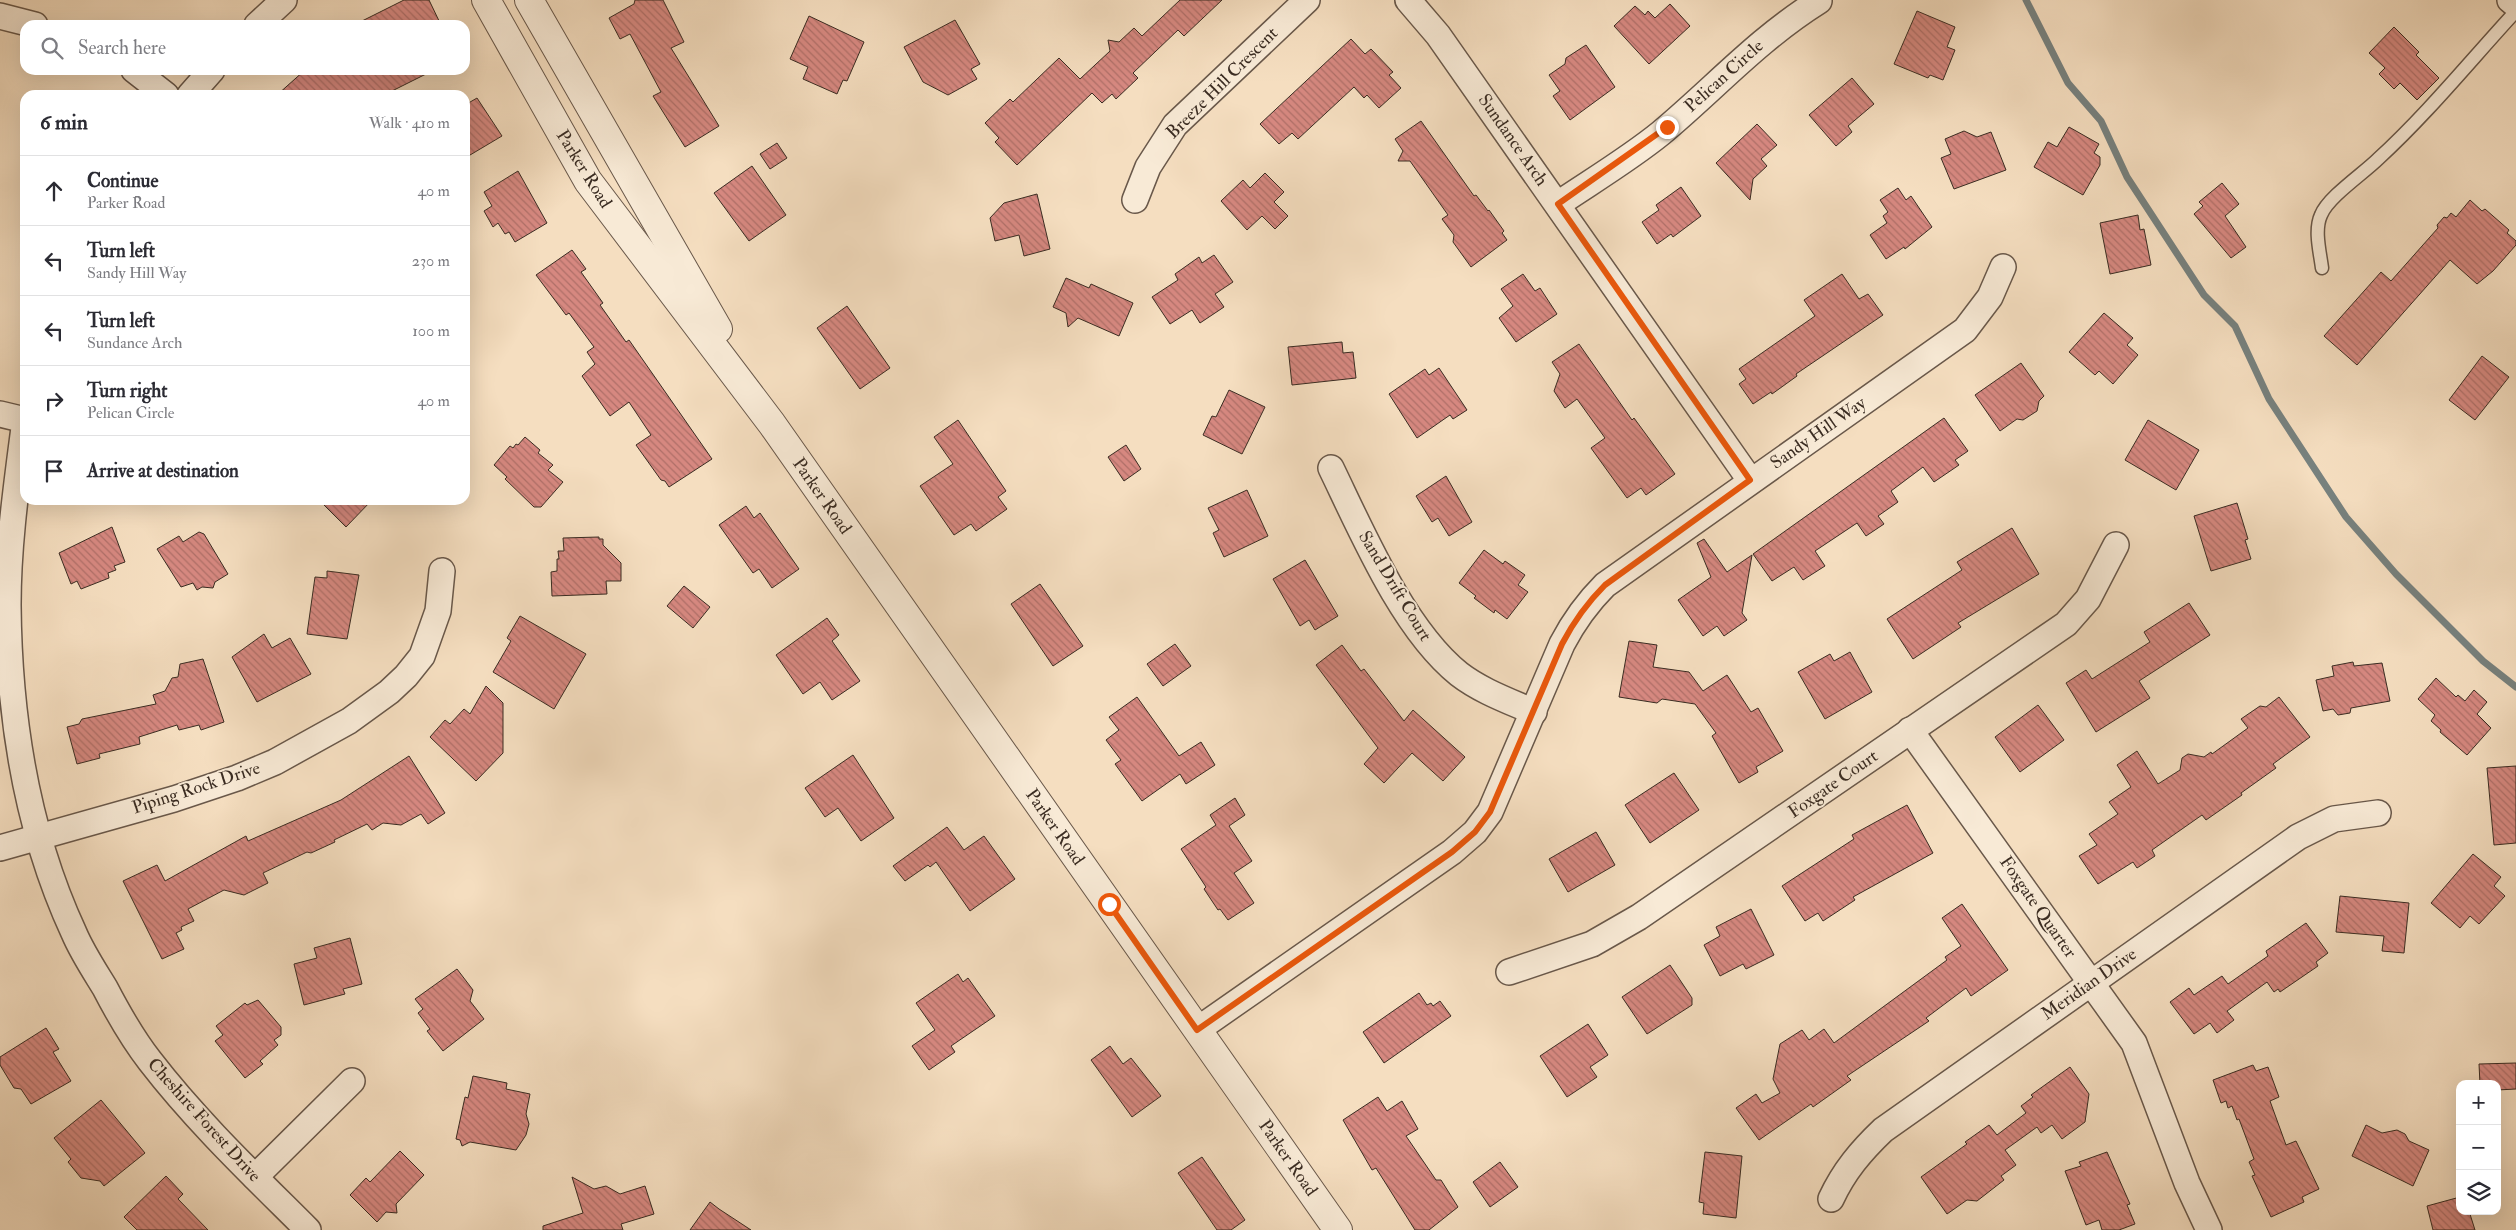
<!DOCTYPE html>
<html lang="en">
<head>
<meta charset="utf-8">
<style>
	body { margin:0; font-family:"IM FELL Double Pica",serif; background:#f7f7f7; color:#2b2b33 }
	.controls { position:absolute; right:15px; bottom:15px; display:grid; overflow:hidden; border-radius:10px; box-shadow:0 5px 20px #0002 }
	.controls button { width:45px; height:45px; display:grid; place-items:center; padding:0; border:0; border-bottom:1px solid #e1e1e2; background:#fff; color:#2b2b33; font:25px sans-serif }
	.stop { position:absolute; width:15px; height:15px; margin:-11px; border:4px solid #ea580c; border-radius:50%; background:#fff }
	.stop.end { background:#ea580c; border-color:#fff; box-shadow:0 1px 5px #0008 }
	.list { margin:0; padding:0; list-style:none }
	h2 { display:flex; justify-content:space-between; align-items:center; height:65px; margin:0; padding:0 20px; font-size:21px }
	h2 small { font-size:16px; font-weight:400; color:#7c7c81 }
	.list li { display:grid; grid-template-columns:32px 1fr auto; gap:15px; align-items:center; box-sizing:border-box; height:70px; padding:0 20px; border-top:1px solid #e1e1e2 }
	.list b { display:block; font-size:19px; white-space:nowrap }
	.list p { margin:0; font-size:16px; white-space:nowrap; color:#7c7c81 }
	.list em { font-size:16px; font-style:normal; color:#7c7c81 }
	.icon { flex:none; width:28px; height:28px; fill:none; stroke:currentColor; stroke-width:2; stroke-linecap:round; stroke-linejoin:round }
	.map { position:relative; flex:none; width:2516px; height:1230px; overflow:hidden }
	.search { position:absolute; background:#fff; box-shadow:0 5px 20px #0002; left:20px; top:20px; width:450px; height:55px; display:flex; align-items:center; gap:12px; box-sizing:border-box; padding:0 18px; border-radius:15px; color:#7c7c81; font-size:19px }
	.panel { position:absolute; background:#fff; box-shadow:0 5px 20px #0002; left:20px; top:90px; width:450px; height:415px; border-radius:15px }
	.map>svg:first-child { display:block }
</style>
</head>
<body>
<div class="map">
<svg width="2516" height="1230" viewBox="0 0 2516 1230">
	<defs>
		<pattern id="building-back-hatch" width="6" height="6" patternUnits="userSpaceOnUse" patternTransform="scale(1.25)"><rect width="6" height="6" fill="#d68880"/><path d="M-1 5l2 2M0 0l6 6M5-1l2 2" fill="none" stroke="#af6f68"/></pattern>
	</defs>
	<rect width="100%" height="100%" fill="#f5dec0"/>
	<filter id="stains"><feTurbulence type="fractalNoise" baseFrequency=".004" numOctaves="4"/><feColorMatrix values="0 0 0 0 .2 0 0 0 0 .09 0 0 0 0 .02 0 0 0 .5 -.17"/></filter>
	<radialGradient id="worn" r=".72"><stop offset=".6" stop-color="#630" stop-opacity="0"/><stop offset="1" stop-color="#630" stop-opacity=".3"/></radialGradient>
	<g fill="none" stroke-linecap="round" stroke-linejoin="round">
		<!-- stream -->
		<polyline stroke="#77817e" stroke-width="7" points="2026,0 2068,83 2101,121 2127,177 2204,295 2235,326 2269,399 2346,517 2396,574 2483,661 2516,687"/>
	</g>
	<!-- building -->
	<g fill="url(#building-back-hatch)" stroke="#3a2c22">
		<polygon points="404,0 429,0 441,25 354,25"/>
		<polygon points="635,0 663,0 684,42 671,48 719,126 685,147 653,96 661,92 630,34 620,39 609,18 634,4"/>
		<polygon points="1180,0 1222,0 1184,36 1178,30 1133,73 1138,78 1116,99 1112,94 1102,103 1092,93 1017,165 995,142 999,138 985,123 1010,99 1013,102 1059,58 1080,79 1110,51 1108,40 1119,42 1134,28 1142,36"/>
		<polygon points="1670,4 1690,26 1649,64 1614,26 1635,6 1645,15 1648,11 1655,18"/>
		<polygon points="1917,11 1955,27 1947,47 1955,50 1943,80 1930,75 1928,78 1894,64"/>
		<polygon points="809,16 864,42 847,81 843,80 837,94 803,79 808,67 790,59"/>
		<polygon points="955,20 980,64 971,69 977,79 948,95 923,82 904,47"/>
		<polygon points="2394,27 2419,52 2416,55 2439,78 2417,100 2400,83 2394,89 2379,74 2385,68 2369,53"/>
		<polygon points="1351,39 1365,54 1371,49 1393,72 1389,75 1401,88 1379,108 1367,95 1364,98 1354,87 1298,139 1292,133 1279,144 1260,124"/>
		<polygon points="1586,45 1615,87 1570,120 1553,96 1560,91 1549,75 1565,64 1566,58"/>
		<polygon points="305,70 434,70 384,95 277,95"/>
		<polygon points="1852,78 1874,104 1848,126 1852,132 1836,146 1809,115"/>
		<polygon points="477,98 502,136 465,158 465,105"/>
		<polygon points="1421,121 1474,196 1476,195 1488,211 1489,210 1504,231 1502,233 1507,240 1471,267 1453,242 1454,235 1442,219 1448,215 1410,161 1398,161 1403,151 1395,139"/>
		<polygon points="1757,124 1777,145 1761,159 1767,166 1753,179 1750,200 1716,163"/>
		<polygon points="2069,127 2099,144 2094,153 2100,157 2100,165 2083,195 2034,167 2048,142 2057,147"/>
		<polygon points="1964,131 1977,137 1991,132 2006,170 1954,189 1941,158 1951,154 1945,139"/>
		<polygon points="777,143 787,158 770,169 760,154"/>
		<polygon points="752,166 786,215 749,241 714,193"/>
		<polygon points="518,171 547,223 515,242 509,232 505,234 498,223 493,227 484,211 492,206 484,192"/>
		<polygon points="1265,173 1284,192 1274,202 1288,216 1275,229 1262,216 1247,230 1221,201 1243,180 1250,188"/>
		<polygon points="2222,183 2239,204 2225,216 2246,247 2231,258 2194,214 2203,206 2199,202"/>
		<polygon points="1681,187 1701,216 1673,237 1671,234 1657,244 1642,222 1659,210 1656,205"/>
		<polygon points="1898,188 1906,200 1911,196 1932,227 1905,249 1904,247 1886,259 1870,235 1887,223 1883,216 1888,212 1880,200"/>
		<polygon points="1037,194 1050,249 1024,256 1019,235 995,241 990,218 1004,203"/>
		<polygon points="2470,200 2482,211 2485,209 2509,230 2507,233 2516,241 2516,245 2493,271 2477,284 2450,260 2357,365 2324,336 2381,272 2391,281 2438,228 2437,225 2444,217 2447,218 2451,213 2456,217"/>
		<polygon points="2138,215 2140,230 2144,229 2151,265 2110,274 2100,223"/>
		<polygon points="572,250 586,269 581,272 603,303 600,305 626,342 629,340 712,459 669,487 665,481 661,480 636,445 651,435 629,402 610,416 582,376 595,364 587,352 594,347 569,313 566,315 536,275"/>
		<polygon points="1214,255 1233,282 1215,294 1224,307 1200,323 1192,310 1170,324 1152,297 1178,280 1175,274 1199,257 1202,263"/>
		<polygon points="1523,274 1535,291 1540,288 1557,314 1516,342 1499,318 1513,306 1501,289"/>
		<polygon points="1842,274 1859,299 1868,294 1883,315 1796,374 1797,376 1772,394 1771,392 1753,404 1739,384 1746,379 1739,369 1815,316 1804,300"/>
		<polygon points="1066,278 1089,288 1091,284 1133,303 1119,336 1078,318 1068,327 1066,313 1053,307"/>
		<polygon points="847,306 890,368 860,389 817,328"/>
		<polygon points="2104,313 2133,338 2127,345 2138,355 2113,384 2099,371 2095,375 2069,352"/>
		<polygon points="1342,342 1343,353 1353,352 1356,378 1292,385 1288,347"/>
		<polygon points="1579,344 1632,420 1634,418 1675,474 1646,495 1641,488 1627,498 1591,448 1605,438 1577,399 1565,408 1554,391 1560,374 1552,362"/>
		<polygon points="2482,356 2509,377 2475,420 2449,400"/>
		<polygon points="2021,363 2044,396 2039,401 2037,411 2023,420 2017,419 2000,431 1975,395"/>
		<polygon points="1439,368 1467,410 1453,419 1450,415 1417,438 1389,394 1425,369 1429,375"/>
		<polygon points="1229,390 1265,407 1242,454 1203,435 1212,416 1216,417"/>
		<polygon points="1944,418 1968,451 1955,460 1959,465 1934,482 1923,467 1891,491 1898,502 1878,516 1884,524 1866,536 1857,523 1815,551 1825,566 1803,580 1794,567 1772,581 1753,554"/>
		<polygon points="958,420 1006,491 998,497 1007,509 976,531 971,524 954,535 920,486 953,464 934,437"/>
		<polygon points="2148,420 2199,450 2176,490 2125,460"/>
		<polygon points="525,437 540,450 538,453 553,465 548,470 563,482 541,507 534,507 505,479 507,477 494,465 510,446 513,448 516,444 518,445"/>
		<polygon points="1126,445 1141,469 1124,481 1108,457"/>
		<polygon points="1446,476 1472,522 1449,536 1438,518 1432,522 1416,496"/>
		<polygon points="1247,490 1268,536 1224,557 1213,533 1219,530 1208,508"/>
		<polygon points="319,500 372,500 346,527"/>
		<polygon points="2237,503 2248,539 2245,540 2251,559 2211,571 2194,516"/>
		<polygon points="746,506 754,518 760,513 799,569 772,588 759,569 753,573 719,525"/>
		<polygon points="112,527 125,562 114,566 116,570 108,573 109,578 81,589 77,581 71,584 59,553"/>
		<polygon points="2012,528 2039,574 1958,623 1961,627 1913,659 1887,619 1962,570 1957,562"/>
		<polygon points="199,532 204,534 228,574 215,582 213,588 202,587 197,590 193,583 181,587 157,549 179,536 183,542"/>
		<polygon points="599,537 599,539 603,539 603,545 621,563 621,581 606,581 607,594 552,596 551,572 557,571 557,559 559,559 558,551 564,551 563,538"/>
		<polygon points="1704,539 1727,572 1752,555 1742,613 1747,620 1724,636 1717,626 1703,636 1678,600 1711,577 1697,543"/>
		<polygon points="1484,550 1503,564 1505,561 1525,575 1518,585 1528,592 1507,619 1495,610 1494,613 1474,598 1476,596 1459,583"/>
		<polygon points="1305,560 1338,616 1315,630 1309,620 1300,626 1273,579"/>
		<polygon points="327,571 359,575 347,639 307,634 315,577 327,578"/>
		<polygon points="1040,584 1083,646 1053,666 1011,604"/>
		<polygon points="684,586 710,607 693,628 667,606"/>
		<polygon points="2189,603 2210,635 2139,681 2150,698 2096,732 2066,683 2086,670 2092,679 2150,642 2144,632"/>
		<polygon points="520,616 586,654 554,709 493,672 511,641 507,638"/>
		<polygon points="827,618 839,635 832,641 860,681 832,700 820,682 803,694 776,655"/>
		<polygon points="264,634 272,648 290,638 311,674 257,702 232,657"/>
		<polygon points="1629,641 1657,645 1653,667 1689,672 1703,691 1727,675 1751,712 1758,708 1783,751 1756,767 1758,772 1739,783 1712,736 1716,733 1695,704 1662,699 1657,703 1619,697"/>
		<polygon points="1175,644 1191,666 1163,686 1147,664"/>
		<polygon points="1342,645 1361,671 1364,669 1404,721 1413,710 1465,757 1443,781 1412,753 1384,783 1364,764 1378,748 1316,665"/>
		<polygon points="1850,652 1872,692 1825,719 1798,672 1830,654 1834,661"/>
		<polygon points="203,659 224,722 201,730 199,725 179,730 177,725 139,737 140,744 99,754 100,758 77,764 67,727 79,724 82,719 156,704 153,695 165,691 172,678 178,677 180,664"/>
		<polygon points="2353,662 2354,666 2382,663 2390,701 2351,708 2350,713 2338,715 2333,709 2323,711 2316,680 2334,676 2332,666"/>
		<polygon points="2436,678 2456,697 2458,695 2465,701 2474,690 2487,702 2477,714 2491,728 2467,755 2440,732 2441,730 2431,721 2435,715 2418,699"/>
		<polygon points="486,686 503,703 503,753 476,781 430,737 445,720 450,724 464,709 470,714"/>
		<polygon points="1137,697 1179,756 1201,742 1215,765 1186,784 1180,774 1142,801 1115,764 1121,760 1106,740 1119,730 1109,717"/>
		<polygon points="2279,697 2310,737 2273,764 2276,768 2241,793 2242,795 2206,820 2202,815 2152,850 2155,856 2137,868 2133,862 2098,884 2079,856 2097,845 2089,834 2118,814 2109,802 2131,787 2117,765 2137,751 2158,784 2180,770 2182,758 2188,754 2204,757 2211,752 2212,754 2248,728 2241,719 2260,706 2266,707"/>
		<polygon points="2038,705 2064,740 2020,772 1995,737"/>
		<polygon points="853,755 894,818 861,841 838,808 825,817 805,788"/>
		<polygon points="409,756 445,813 428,824 421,814 401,825 383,823 372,830 367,824 334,840 335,842 311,853 307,852 263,873 268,883 244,895 224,890 188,909 194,921 181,927 182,930 176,933 184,949 162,959 123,881 157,865 165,881 246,836 248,841 341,800"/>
		<polygon points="2516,766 2516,843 2494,845 2487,768"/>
		<polygon points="1674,773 1699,810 1650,843 1625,805"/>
		<polygon points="1235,798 1245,815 1229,826 1252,861 1234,873 1254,903 1228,920 1220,909 1218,910 1204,889 1206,887 1181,849 1216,825 1210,815"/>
		<polygon points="1907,805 1933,853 1853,897 1855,900 1823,921 1818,913 1805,921 1782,886 1854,839 1852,835"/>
		<polygon points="947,827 964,850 984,836 1015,879 970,911 936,862 930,867 928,865 905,881 893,866"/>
		<polygon points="1596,832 1615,865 1568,892 1549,859"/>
		<polygon points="2473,854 2501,877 2494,886 2505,896 2479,924 2470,916 2460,928 2431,903"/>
		<polygon points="2340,896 2409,903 2404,953 2382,951 2384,936 2336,932"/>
		<polygon points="1962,904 2008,970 1971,996 1966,988 1926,1018 1929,1021 1847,1076 1851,1080 1813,1107 1811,1104 1759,1140 1736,1108 1756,1094 1762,1103 1780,1093 1773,1079 1780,1044 1802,1030 1809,1040 1824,1029 1834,1043 1947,960 1945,957 1961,946 1942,918"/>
		<polygon points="1751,909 1774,955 1746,969 1743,964 1720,976 1704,945 1720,936 1716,927"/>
		<polygon points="2306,923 2328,953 2316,962 2318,966 2280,992 2278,989 2274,992 2267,982 2227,1011 2234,1020 2217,1033 2210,1023 2194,1034 2170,1002 2189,988 2194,995 2222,976 2228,984 2268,956 2266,951"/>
		<polygon points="350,938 362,984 343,989 345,994 304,1005 294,964 317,958 314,948"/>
		<polygon points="1670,965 1692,998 1692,1005 1647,1034 1622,997"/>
		<polygon points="457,969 473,990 470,1001 484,1019 443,1051 427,1031 430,1029 418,1013 423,1009 415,999"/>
		<polygon points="958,974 963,982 968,978 995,1016 951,1046 955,1052 929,1070 912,1046 935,1030 916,1003"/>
		<polygon points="1419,993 1427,1005 1431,1003 1433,1006 1440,1001 1451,1016 1384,1063 1363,1032"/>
		<polygon points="258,1000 281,1027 281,1035 274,1040 278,1045 260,1061 263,1064 245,1078 215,1041 223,1035 216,1026 245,1003 247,1005"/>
		<polygon points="1588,1024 1608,1055 1590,1067 1597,1077 1567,1097 1540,1056"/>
		<polygon points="46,1028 59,1049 53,1052 71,1081 31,1104 21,1089 14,1088 0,1065 0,1057"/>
		<polygon points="1110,1046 1123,1064 1131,1058 1161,1096 1132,1117 1091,1060"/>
		<polygon points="2516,1063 2516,1089 2497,1090 2497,1084 2480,1084 2479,1064"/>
		<polygon points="2253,1065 2256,1071 2268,1067 2279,1097 2270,1101 2286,1145 2296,1141 2319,1189 2302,1197 2304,1202 2271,1217 2252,1176 2255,1175 2249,1162 2254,1159 2239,1119 2237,1120 2232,1106 2228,1108 2226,1101 2221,1103 2213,1080"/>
		<polygon points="2070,1067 2089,1094 2085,1122 2062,1139 2052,1125 2041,1133 2037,1127 2005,1150 2016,1165 2001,1176 2004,1180 1977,1201 1967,1200 1947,1214 1921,1177 1967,1144 1965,1142 1989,1125 1997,1135 2026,1113 2021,1106 2033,1097 2031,1095"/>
		<polygon points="473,1076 507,1083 506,1089 530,1094 526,1114 529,1124 526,1135 516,1150 470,1142 462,1146 460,1140 456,1139 465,1097 468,1098"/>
		<polygon points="1378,1097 1387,1111 1402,1101 1418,1129 1406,1136 1436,1180 1441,1180 1458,1207 1429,1230 1415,1230 1376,1168 1372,1170 1343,1120"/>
		<polygon points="101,1100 145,1153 104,1186 100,1181 81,1178 68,1162 71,1159 54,1138"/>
		<polygon points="2366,1125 2382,1133 2397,1130 2405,1134 2409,1141 2429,1150 2413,1186 2352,1156"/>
		<polygon points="400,1151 424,1175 396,1204 397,1213 386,1212 377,1222 350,1195 366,1178 370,1182"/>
		<polygon points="1705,1152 1742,1156 1736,1218 1703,1214 1704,1203 1699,1202"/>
		<polygon points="2107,1152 2130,1204 2127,1205 2135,1224 2119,1230 2102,1230 2099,1220 2086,1225 2065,1171 2081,1166 2079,1162"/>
		<polygon points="1202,1157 1245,1220 1231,1230 1217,1230 1178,1173"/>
		<polygon points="1500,1162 1518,1187 1490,1207 1473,1182"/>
		<polygon points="166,1176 183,1194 178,1199 208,1230 137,1230 124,1217"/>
		<polygon points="572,1177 594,1189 606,1186 620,1194 645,1186 654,1214 621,1224 623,1230 543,1230 543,1226 583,1213"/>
		<polygon points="2460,1197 2460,1211 2469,1211 2475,1230 2433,1230 2427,1206"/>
		<polygon points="710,1202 719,1209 751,1230 690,1230"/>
	</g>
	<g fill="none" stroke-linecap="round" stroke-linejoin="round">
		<defs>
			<path id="service" d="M2322,268C2320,252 2314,230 2321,215C2328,197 2364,173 2378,159C2428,113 2470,61 2516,11"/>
			<g id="minor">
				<polyline points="1408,0 1438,35 1750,480"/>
				<polyline points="2510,0 2516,5"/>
				<polyline points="0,16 35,25"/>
				<polyline points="257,25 284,0"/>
				<polyline points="134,70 166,95"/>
				<polyline points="190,95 212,70"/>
				<polyline points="1135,200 1148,167 1175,125 1307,0"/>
				<path d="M1558,204C1592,181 1629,159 1661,133C1716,87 1757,40 1819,1"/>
				<polyline points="0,414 25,420"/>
				<path d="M25,420C17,482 8,543 8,605C9,716 27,832 74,933C82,952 94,970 105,988C118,1013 132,1038 150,1061C197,1122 254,1176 308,1230"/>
				<path d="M1331,468C1362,532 1403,629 1459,674C1481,691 1509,701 1534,712"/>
				<polyline points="1910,730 2134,1043 2187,1183 2209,1230"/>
				<polyline points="0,848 174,799 237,778 275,762 349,721 389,692 406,676 422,656 438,611 442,571"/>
				<polyline points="1509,972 1592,944 1639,917 2066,624 2088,599 2116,545"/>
				<path d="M1197,1030L1452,852L1475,832L1490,812L1562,644C1574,621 1587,603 1605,585L1965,330L1990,297L2003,267"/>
				<polyline points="255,1177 352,1081"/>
				<path d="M1831,1199C1844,1171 1861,1151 1883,1130L2298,837L2334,819L2378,813"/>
			</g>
			<g id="tertiary">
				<polyline points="486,0 588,181 772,424 1338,1230"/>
				<polyline points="529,0 718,329"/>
			</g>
		</defs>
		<!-- service casing -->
		<use href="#service" stroke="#69584a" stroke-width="15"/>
		<!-- minor casing -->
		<use href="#minor" stroke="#69584a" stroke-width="28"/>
		<!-- tertiary casing -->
		<use href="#tertiary" stroke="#69584a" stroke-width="30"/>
		<!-- service -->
		<use href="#service" stroke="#f8ead6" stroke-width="12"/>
		<!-- minor -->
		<use href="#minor" stroke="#f8ead6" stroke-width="25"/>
		<!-- tertiary -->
		<use href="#tertiary" stroke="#f8ead6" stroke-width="28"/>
	</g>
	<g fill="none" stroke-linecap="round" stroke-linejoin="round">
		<!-- route -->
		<path stroke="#ea580c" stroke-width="6" d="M1109,904L1197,1030L1452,852L1475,832L1490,812L1562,644C1574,621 1587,603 1605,585L1750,480L1558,204L1667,127"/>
	</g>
	<g text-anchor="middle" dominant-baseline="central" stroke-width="4" stroke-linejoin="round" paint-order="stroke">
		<!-- street labels -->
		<g font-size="18" fill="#3a2c22" stroke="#f8ead6">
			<text transform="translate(1724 76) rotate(-42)">Pelican Circle</text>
			<text transform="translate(1222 83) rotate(-45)">Breeze Hill Crescent</text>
			<text transform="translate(1513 140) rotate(55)">Sundance Arch</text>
			<text transform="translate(584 169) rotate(58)">Parker Road</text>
			<text transform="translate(1818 433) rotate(-35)">Sandy Hill Way</text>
			<text transform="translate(822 496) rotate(55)">Parker Road</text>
			<text transform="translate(1395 586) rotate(59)">Sand Drift Court</text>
			<text transform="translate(1833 784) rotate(-35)">Foxgate Court</text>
			<text transform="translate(196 788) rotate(-18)">Piping Rock Drive</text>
			<text transform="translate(1055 827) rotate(55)">Parker Road</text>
			<text transform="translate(2038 907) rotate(55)">Foxgate Quarter</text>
			<text transform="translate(2089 984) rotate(-35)">Meridian Drive</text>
			<text transform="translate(204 1120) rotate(48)">Cheshire Forest Drive</text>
			<text transform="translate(1288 1158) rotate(55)">Parker Road</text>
		</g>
	</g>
	<rect width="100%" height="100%" filter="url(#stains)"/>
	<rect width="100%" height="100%" fill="url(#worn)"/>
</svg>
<div class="controls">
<button>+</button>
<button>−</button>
<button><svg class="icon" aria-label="layers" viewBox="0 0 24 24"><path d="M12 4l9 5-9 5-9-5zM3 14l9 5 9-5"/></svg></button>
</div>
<div class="stop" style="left:1109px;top:904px"></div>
<div class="stop end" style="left:1667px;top:127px"></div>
<div class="search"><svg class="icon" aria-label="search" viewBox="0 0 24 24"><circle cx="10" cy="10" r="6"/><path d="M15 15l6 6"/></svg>Search here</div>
<section class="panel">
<h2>6 min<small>Walk · 410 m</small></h2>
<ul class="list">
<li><svg class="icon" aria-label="ahead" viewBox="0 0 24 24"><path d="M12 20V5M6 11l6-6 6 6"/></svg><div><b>Continue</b><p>Parker Road</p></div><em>40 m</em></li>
<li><svg class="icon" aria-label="left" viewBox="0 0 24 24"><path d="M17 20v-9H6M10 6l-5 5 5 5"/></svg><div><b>Turn left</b><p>Sandy Hill Way</p></div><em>230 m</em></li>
<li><svg class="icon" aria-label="left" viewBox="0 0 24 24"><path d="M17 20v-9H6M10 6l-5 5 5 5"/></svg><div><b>Turn left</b><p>Sundance Arch</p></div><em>100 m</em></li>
<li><svg class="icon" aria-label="right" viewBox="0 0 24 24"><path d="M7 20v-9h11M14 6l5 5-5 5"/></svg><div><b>Turn right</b><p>Pelican Circle</p></div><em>40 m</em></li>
<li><svg class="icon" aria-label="arrive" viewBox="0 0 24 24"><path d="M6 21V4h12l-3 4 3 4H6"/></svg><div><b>Arrive at destination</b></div></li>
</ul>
</section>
</div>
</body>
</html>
